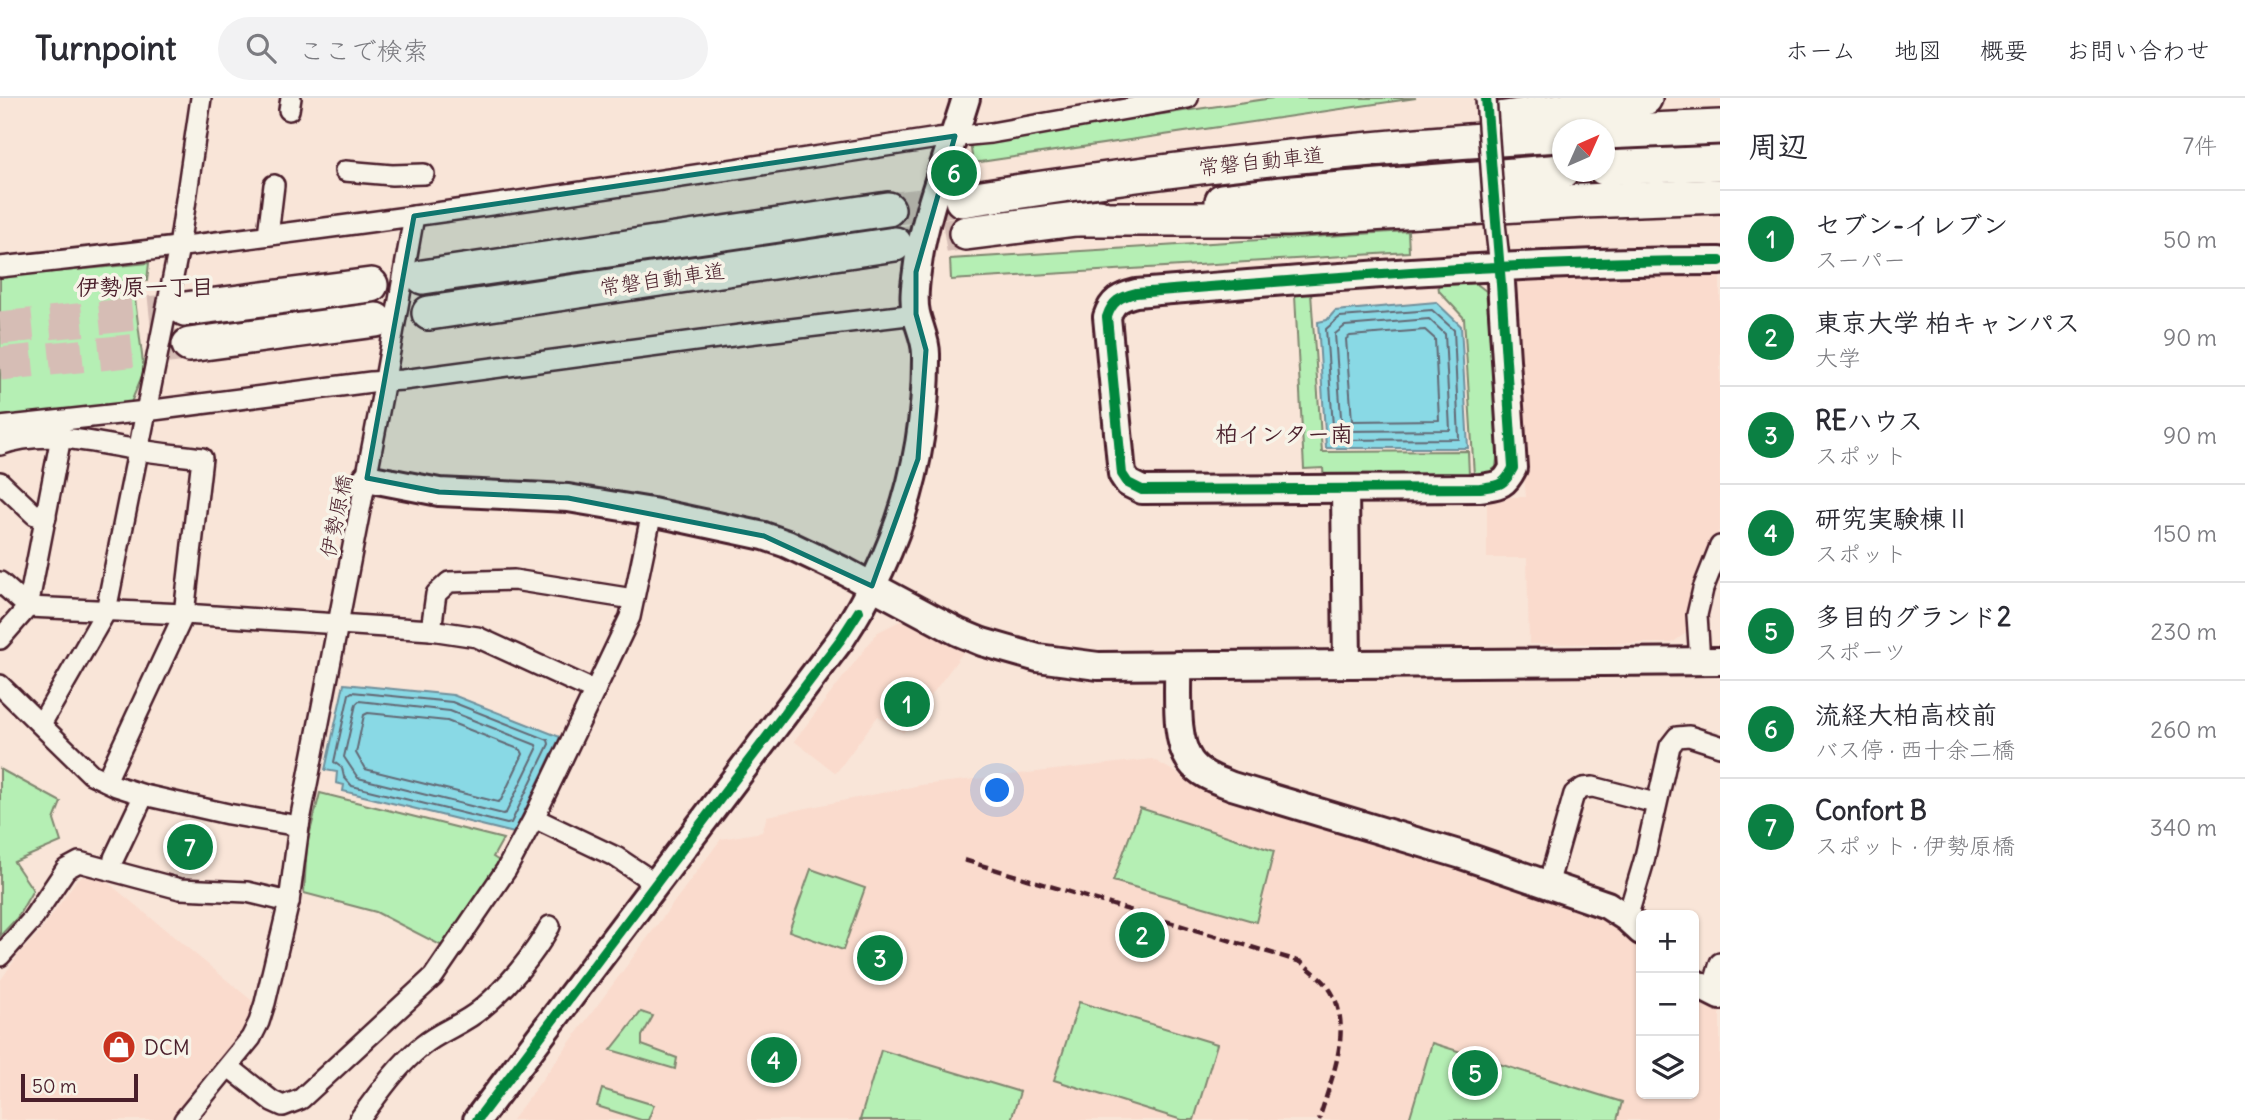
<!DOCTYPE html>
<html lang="ja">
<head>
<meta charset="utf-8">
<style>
	body { margin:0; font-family:Delius,"Klee One",sans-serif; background:#f2f2f3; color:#2b2b33 }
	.controls { position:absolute; right:21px; bottom:21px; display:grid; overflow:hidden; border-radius:10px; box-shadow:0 2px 5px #0004 }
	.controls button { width:63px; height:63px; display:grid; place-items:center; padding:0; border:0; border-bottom:2px solid #e1e1e2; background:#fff; color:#2b2b33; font:35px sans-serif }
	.compass { position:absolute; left:1552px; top:21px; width:63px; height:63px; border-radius:50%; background:#fff; box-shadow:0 2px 5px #0004; rotate:45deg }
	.scale { position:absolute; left:21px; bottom:18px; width:117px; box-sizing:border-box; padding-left:7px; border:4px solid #4a1f2b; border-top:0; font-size:19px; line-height:24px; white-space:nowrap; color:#4a1f2b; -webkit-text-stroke:5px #f7f3e8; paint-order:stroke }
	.you { position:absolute; left:998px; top:693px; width:24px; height:24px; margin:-18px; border:5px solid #fff; border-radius:50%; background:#1a73e8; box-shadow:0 0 0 10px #1a73e833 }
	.badge { display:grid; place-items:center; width:46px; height:46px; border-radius:50%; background:#0b8043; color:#fff; font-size:23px; font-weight:700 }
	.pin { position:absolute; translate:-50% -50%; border:4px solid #fff; box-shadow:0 2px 7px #0006 }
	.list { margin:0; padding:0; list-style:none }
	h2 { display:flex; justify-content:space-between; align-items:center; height:91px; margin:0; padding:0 28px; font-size:30px }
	h2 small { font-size:23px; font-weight:400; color:#7c7c81 }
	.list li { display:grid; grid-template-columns:46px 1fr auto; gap:21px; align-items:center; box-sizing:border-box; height:98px; padding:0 28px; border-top:2px solid #e1e1e2 }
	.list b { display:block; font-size:26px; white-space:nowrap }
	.list p { margin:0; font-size:23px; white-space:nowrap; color:#7c7c81 }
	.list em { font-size:23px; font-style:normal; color:#7c7c81 }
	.icon { flex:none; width:38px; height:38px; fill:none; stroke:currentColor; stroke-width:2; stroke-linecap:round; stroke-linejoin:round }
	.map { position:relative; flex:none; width:1720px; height:1022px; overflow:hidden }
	header { display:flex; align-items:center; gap:42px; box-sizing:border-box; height:98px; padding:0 35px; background:#fff; border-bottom:2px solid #e1e1e2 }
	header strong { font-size:33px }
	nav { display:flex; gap:38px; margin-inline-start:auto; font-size:24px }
	.search { width:490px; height:63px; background:#f2f2f3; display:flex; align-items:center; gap:18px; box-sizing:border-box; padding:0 24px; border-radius:38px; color:#7c7c81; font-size:26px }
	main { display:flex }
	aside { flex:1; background:#fff }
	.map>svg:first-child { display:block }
</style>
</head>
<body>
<header>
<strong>Turnpoint</strong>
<div class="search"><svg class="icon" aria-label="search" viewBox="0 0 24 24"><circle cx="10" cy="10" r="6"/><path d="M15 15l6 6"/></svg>ここで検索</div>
<nav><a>ホーム</a><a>地図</a><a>概要</a><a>お問い合わせ</a></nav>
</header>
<main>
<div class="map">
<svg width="1720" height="1022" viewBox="0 0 1720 1022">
	<rect width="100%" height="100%" fill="#f9e5d8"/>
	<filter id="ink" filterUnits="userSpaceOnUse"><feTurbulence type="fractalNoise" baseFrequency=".0143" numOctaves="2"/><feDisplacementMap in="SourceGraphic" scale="14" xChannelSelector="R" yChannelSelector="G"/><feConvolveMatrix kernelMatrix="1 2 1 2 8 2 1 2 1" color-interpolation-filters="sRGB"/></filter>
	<g filter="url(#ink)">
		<!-- built -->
		<g fill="#fadbcd">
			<polygon points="1720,174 1720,430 1704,468 1689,533 1672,545 1529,546 1527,460 1487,460 1487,399 1526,399 1507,193 1525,176"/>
			<polygon points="902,522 965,552 903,635 878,618 836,675 794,643 878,534"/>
			<polygon points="1152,661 1207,692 1313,719 1603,819 1641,844 1641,996 1694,996 1694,896 1720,909 1720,1022 512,1022 721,741 762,734 767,718 921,687"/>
			<polygon points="88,776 100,778 256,906 245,935 234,951 174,1022 0,1022 0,883 18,857 40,834 77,781"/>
		</g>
		<!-- green -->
		<g fill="#b5efb4" stroke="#808770" stroke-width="2">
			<polygon points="1273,0 1416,0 973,65 970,44"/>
			<polygon points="1408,133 1409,154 951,182 950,161"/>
			<polygon points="149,165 147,183 136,182 134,193 144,273 130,307 0,320 0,179"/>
			<polygon points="1469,180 1486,193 1500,339 1496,369 1487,376 1474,377 1464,220 1439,193 1438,184"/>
			<polygon points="1311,195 1322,354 1468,353 1469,377 1324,385 1323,370 1304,371 1295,197"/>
			<polygon points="0,671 61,704 54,722 61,744 14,764 33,792 17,820 0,838"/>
			<polygon points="320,695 503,741 493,759 504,766 446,850 376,814 304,795 307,746"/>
			<polygon points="1140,710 1274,753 1256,824 1113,783"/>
			<polygon points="811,771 865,790 843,852 789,833"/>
			<polygon points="1079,904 1217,946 1194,1022 1182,1022 1054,982"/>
			<polygon points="641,914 653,918 642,938 642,947 677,960 675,971 611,952"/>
			<polygon points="1432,945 1622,1004 1617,1022 1409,1022"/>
			<polygon points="881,952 1020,994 1011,1022 860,1022"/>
			<polygon points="602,991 654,1007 648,1022 641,1022 597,1008"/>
		</g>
		<!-- water -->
		<g fill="#89d9e5" stroke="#708f9b" stroke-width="2">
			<polygon points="1436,204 1461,228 1468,350 1326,350 1318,224 1327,222 1335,213"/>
			<polygon points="344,586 453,597 560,639 514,735 343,693 344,687 336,685 337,674 325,672"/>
		</g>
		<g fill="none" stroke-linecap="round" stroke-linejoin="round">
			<!-- shore -->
			<g stroke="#636975" stroke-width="2">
				<polygon points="1432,212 1454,232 1459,341 1334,342 1326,231 1340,219"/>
				<polygon points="1429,221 1445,236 1450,332 1342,333 1335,236 1345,228"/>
				<polygon points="1425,232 1435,241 1439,322 1352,323 1346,241 1350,238"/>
				<polygon points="352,594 452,604 548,642 549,646 511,725 507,726 352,688 344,679 342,670 334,664 349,596"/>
				<polygon points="359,603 450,613 536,647 537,651 506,715 503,716 358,680 344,659 356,606"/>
				<polygon points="368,615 447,623 521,652 523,656 501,702 498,704 365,671 356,655 364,617"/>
			</g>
			<!-- highway-tunnel -->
			<g stroke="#d6bdb5" stroke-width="33" stroke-dasharray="33 17" stroke-linecap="butt">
				<polyline points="888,111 962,102"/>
				<polyline points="895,146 966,135"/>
				<polyline points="0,230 185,211"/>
				<polyline points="0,266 189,247"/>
			</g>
			<defs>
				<g id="street">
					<polyline points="289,12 291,0"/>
					<polyline points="345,73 392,77 424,76"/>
					<polyline points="1495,125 1500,169"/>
					<polyline points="268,137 274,87"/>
					<path d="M0,169C314,136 626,88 938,40L991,35L1188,0"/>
					<polyline points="0,329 146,313 371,284 403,282 740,237 916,216"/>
					<path d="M0,347C45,331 88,344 133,351C156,355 179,357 202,360L184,516L106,683"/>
					<polyline points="0,384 35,417 46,419"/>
					<polyline points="0,484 28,509 184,516 431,532 477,539 595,593"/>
					<polyline points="431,532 436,496 449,484 514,482 633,501"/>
					<polyline points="0,541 28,509 61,339 58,328"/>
					<polyline points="1700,563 1697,517 1703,491 1720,448"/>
					<polyline points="0,587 91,676 116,688 144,697 228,716 299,728"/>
					<polyline points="41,626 106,513 179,149 201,0"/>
					<polyline points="534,720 616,759 655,785"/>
					<polyline points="114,760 144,697"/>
					<polyline points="1548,787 1574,696 1583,690 1593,689 1655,705"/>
					<polyline points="1627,820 1644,763 1670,648 1677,639 1689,638 1720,648"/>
					<polyline points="0,858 31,823 66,771 79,764 180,791 247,794 289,804"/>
					<polyline points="1711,896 1720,865"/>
					<polyline points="229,969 272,1003 283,1008 301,1001 433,879 506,772 534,720 630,519 652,414"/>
					<polyline points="184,1022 251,940 259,924 265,905 289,804 299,728 382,298 414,118"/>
					<path d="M359,1022C378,996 397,968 422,948C440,933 464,926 481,911C508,889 533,858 550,828"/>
				</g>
				<g id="secondary">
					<path d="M1500,169L1513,370C1504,388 1499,387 1480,390L1142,392L1128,385L1122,376L1107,219C1112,203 1120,199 1136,195C1330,179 1525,163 1720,163"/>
					<polyline points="367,380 439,394 568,400 652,414 764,438 787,446 846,474 958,534 982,544 1038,560 1098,568 1720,563"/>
					<polyline points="1345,392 1347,566"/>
					<path d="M1178,567C1179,594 1174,640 1190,663C1200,677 1217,682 1232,688L1462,757L1607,807L1627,820L1641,833"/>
					<polyline points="1694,885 1720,898"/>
					<path d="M477,1022L841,541C898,455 927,360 926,256C926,242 919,229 916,215C913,202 915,187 917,173C923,118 950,54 966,0"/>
				</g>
				<g id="highway">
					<polyline points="1498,21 1645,0"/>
					<polyline points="1604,34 1720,29"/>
					<polyline points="1604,70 1720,65"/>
					<path d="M962,102C1161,71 1361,48 1562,37"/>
					<polyline points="1222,103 1281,96 1562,73"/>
					<polyline points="1078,121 1288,121 1583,103 1720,98"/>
					<polyline points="966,135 1099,118"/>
					<polyline points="423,179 888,111"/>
					<polyline points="185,211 371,187"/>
					<polyline points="429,215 895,146"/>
					<polyline points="189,247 376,222"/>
				</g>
			</defs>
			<!-- street casing -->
			<use href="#street" stroke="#4a1f2b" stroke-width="24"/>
			<!-- secondary casing -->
			<use href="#secondary" stroke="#4a1f2b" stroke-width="32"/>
			<!-- highway casing -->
			<use href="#highway" stroke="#4a1f2b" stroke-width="38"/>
			<!-- street -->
			<use href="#street" stroke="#f7f3e8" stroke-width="19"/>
			<!-- secondary -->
			<use href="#secondary" stroke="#f7f3e8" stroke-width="26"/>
			<!-- highway -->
			<use href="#highway" stroke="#f7f3e8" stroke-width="33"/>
			<!-- rail -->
			<path stroke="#4a1f2b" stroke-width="4.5" stroke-dasharray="10 5" stroke-linecap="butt" d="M964,762L1301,864C1309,871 1319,878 1326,886C1357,925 1331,980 1319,1022"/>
			<defs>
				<polyline id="street-bridge" points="1486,0 1495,125"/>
			</defs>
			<!-- street-bridge casing -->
			<use href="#street-bridge" stroke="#4a1f2b" stroke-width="24" stroke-linecap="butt"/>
			<!-- street-bridge -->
			<use href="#street-bridge" stroke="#f7f3e8" stroke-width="19"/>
			<defs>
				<g id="cycleway">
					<path d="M1486,0C1491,62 1496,124 1501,186L1513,370C1504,388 1499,387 1480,390L1142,392L1128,385L1122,376L1107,219C1112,203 1120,199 1136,195C1330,179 1525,163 1720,163"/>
					<polyline points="477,1022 841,541 859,513"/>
				</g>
			</defs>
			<!-- cycleway casing -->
			<use href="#cycleway" stroke="#f7f3e8" stroke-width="15"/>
			<!-- cycleway -->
			<use href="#cycleway" stroke="#00873e" stroke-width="10"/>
		</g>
	</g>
	<!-- marked area -->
	<path fill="#0f766e" fill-opacity="0.2" stroke="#0f766e" stroke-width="5" stroke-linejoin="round" d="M955,38L916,174V216L926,252L918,361L872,488L764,438L568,400L439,394L367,380L414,118Z"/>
	<!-- icons -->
	<defs>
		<symbol id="shop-disc" viewBox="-11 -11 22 22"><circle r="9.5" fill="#c8321e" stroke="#f7f3e8"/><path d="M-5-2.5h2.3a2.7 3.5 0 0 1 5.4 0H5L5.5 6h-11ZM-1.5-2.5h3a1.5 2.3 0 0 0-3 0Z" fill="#fff"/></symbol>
	</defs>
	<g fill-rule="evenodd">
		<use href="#shop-disc" x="100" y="930" width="38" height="38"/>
	</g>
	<g text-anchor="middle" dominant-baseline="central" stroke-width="7" stroke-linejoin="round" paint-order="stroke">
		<!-- street labels -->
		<g font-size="21" fill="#4a1f2b" stroke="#f7f3e8">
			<text transform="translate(1261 63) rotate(-6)">常磐自動車道</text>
			<text transform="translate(662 181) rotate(-8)">常磐自動車道</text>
			<text transform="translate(336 418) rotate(-78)">伊勢原橋</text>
		</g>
		<!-- poi labels -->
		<g font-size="21" fill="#4a1f2b" stroke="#f7f3e8" text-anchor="start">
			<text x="144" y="949">DCM</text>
		</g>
		<!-- neighbourhood labels -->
		<g font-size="23" font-weight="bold" fill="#4a1f2b" stroke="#f7f3e8">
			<text x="145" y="188">伊勢原一丁目</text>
			<text x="1284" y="335">柏インター南</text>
		</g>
	</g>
</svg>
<div class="controls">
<button>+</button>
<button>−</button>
<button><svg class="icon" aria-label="layers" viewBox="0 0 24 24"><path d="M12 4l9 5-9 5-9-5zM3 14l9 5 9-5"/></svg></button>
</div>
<svg class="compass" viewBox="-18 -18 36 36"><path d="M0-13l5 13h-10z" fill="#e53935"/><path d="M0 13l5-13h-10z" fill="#7c7c81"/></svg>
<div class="scale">50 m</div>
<div class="you"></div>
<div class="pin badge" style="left:907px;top:606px">1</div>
<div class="pin badge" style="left:1142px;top:837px">2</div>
<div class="pin badge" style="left:880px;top:860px">3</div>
<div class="pin badge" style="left:774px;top:962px">4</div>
<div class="pin badge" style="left:1475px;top:975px">5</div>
<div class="pin badge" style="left:954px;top:75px">6</div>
<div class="pin badge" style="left:190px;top:749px">7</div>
</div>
<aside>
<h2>周辺<small>7件</small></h2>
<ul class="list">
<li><span class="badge">1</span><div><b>セブン-イレブン</b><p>スーパー</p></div><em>50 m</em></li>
<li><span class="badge">2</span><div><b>東京大学 柏キャンパス</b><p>大学</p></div><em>90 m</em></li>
<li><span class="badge">3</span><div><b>REハウス</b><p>スポット</p></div><em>90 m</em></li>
<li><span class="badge">4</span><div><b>研究実験棟Ⅱ</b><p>スポット</p></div><em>150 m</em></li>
<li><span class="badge">5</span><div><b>多目的グランド2</b><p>スポーツ</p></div><em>230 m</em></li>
<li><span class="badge">6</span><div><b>流経大柏高校前</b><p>バス停 · 西十余二橋</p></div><em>260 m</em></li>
<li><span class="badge">7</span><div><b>Confort B</b><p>スポット · 伊勢原橋</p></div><em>340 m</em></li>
</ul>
</aside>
</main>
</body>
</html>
